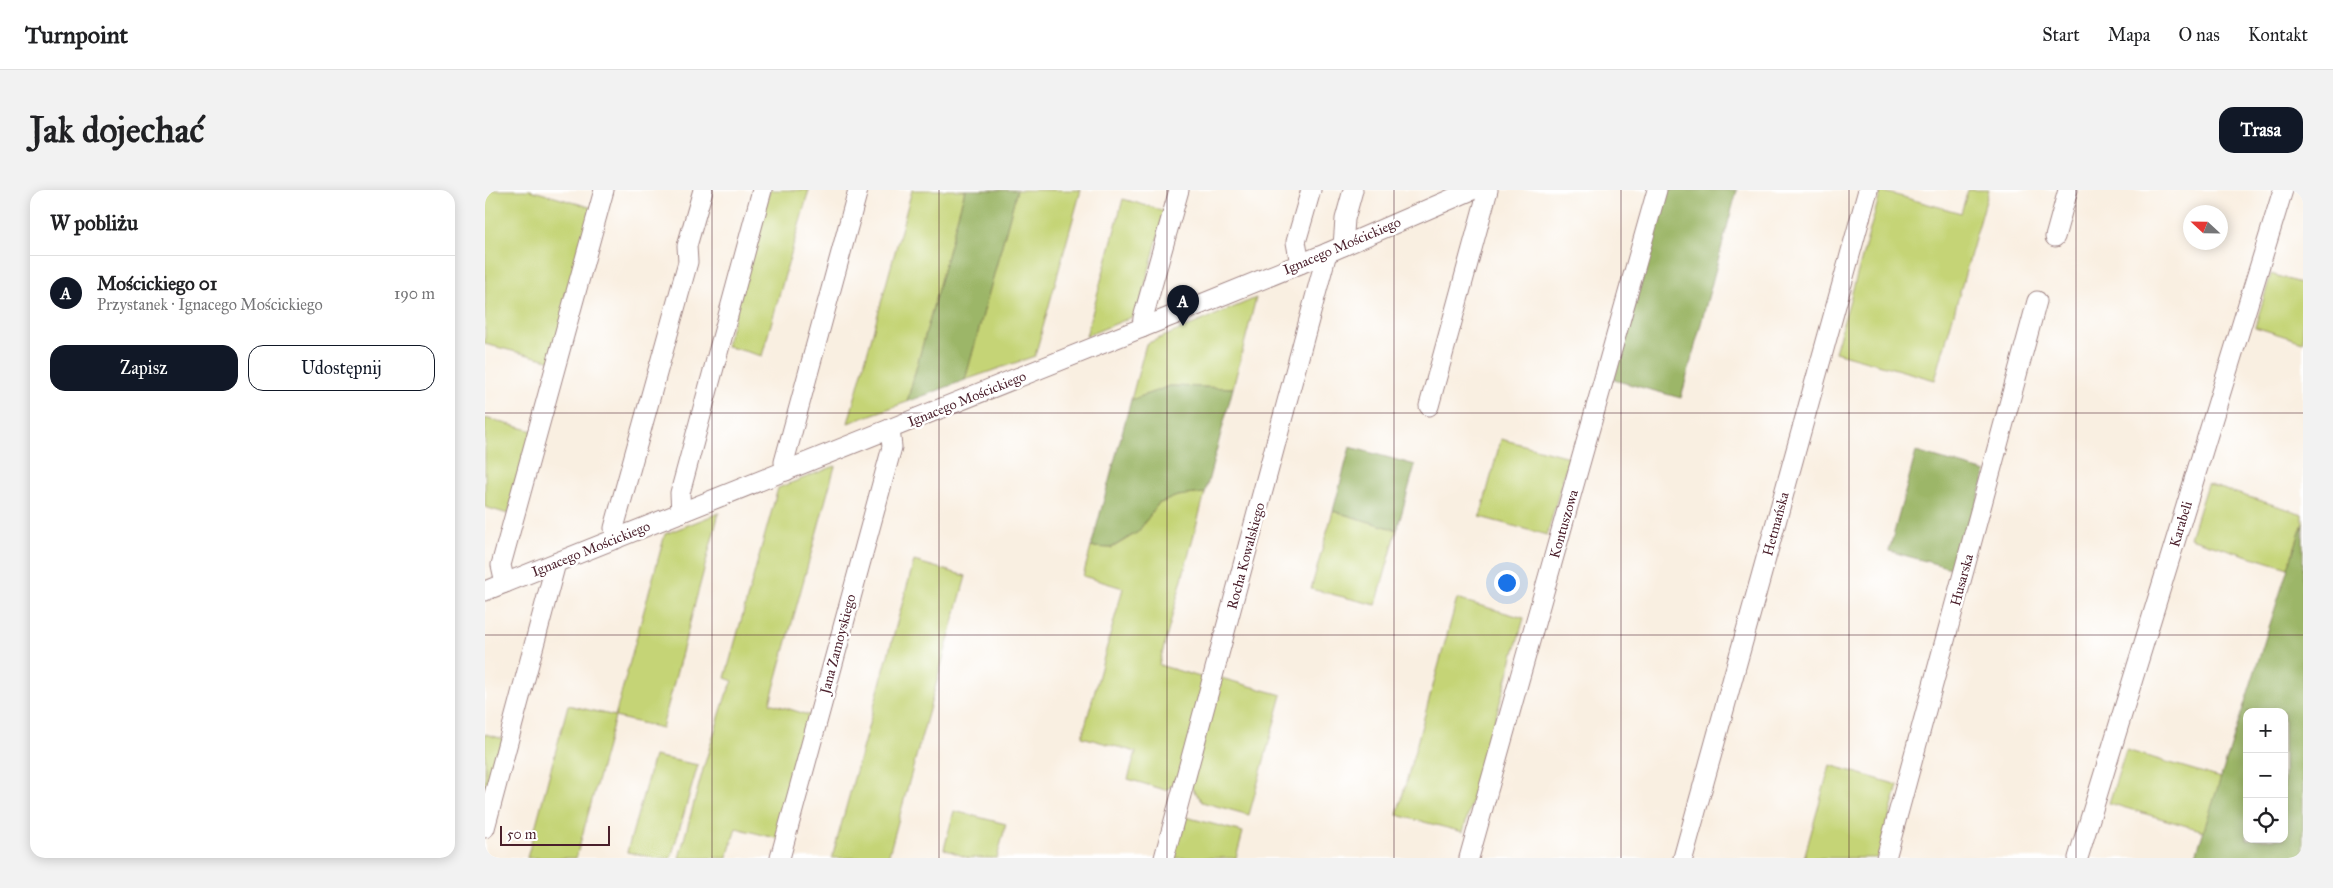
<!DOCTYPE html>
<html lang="pl">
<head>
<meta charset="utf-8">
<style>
	body { margin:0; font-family:"IM FELL Great Primer",serif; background:#f2f2f2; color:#202124 }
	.controls { position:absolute; right:15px; bottom:15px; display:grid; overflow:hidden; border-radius:10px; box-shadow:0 2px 12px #0003 }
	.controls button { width:45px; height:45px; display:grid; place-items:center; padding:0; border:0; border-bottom:1px solid #e0e0e0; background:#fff; color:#202124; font:25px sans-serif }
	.compass { position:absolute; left:1698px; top:15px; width:45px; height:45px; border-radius:50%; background:#fff; box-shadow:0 2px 12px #0003; rotate:292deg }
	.scale { position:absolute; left:15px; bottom:12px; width:110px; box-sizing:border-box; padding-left:5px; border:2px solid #4a1f2b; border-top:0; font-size:14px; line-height:18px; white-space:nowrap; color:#4a1f2b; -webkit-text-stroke:4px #fff; paint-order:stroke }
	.you { position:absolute; left:1021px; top:392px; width:18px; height:18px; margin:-12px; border:4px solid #fff; border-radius:50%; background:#1a73e8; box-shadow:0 0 0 8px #1a73e833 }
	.badge { display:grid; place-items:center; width:32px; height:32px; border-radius:50%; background:#111827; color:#fff; font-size:16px; font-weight:700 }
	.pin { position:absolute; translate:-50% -41px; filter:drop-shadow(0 1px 2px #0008) }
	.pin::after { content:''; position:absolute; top:26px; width:18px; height:15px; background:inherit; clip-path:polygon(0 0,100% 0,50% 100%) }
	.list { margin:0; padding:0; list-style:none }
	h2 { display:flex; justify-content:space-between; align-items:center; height:65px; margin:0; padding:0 20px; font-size:21px }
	h2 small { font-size:16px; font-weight:400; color:#757577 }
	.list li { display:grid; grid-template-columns:32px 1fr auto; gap:15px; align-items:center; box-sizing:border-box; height:75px; padding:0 20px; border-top:1px solid #e0e0e0 }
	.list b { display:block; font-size:19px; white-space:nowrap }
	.list p { margin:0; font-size:16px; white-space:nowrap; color:#757577 }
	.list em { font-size:16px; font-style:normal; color:#757577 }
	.actions { display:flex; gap:10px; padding:15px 20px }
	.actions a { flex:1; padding:11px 0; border:1px solid #111827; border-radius:15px; text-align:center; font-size:18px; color:#111827 }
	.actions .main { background:#111827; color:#fff }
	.icon { flex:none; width:28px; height:28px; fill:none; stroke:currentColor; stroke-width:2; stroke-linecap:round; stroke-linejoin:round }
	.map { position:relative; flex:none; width:1818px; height:668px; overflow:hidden; border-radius:15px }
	header { display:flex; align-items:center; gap:30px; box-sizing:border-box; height:70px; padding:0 25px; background:#fff; border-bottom:1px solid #e0e0e0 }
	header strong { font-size:24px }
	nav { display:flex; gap:28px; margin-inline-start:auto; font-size:18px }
	.intro { display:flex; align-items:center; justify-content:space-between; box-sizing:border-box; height:120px; padding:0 30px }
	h1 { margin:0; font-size:35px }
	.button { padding:12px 22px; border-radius:15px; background:#111827; color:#fff; font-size:18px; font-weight:700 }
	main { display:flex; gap:30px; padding:0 30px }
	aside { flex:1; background:#fff; border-radius:15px; box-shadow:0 2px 12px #0003 }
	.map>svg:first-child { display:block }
</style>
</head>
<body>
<header>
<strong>Turnpoint</strong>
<nav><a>Start</a><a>Mapa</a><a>O nas</a><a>Kontakt</a></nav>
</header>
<div class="intro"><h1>Jak dojechać</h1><a class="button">Trasa</a></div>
<main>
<aside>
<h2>W pobliżu<small></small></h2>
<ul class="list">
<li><span class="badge">A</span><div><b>Mościckiego 01</b><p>Przystanek · Ignacego Mościckiego</p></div><em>190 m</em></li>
</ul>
<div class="actions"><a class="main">Zapisz</a><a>Udostępnij</a></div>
</aside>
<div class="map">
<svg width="1818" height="668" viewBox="0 0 1818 668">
	<rect width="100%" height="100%" fill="#fff"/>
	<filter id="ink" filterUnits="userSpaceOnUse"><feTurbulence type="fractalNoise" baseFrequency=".02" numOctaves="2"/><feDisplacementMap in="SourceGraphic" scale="10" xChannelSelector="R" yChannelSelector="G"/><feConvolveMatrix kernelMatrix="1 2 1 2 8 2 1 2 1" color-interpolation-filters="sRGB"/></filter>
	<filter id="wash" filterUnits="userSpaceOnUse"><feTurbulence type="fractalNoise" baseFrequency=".0096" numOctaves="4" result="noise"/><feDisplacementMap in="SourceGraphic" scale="20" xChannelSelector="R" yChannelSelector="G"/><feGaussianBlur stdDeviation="1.12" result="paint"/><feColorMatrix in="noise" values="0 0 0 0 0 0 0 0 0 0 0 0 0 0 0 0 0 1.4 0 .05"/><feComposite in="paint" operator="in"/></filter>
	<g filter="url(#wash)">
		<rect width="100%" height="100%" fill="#f9efe1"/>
		<!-- green -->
		<g fill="#c5d476" stroke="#887a50">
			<polygon points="3,0 45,0 108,18 67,171 0,154 0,9"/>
			<polygon points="285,0 324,0 277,166 241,156"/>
			<polygon points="427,0 480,0 422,212 363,233"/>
			<polygon points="532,0 596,0 550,166 480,190"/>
			<polygon points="1483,0 1504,0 1450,190 1350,162 1396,1 1476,23"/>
			<polygon points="638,9 680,21 652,125 601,146"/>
			<polygon points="1786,84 1818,94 1818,152 1770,137"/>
			<polygon points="771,108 748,198 685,196 646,210 661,154"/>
			<polygon points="0,228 48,241 23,324 0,317"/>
			<polygon points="1016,249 1084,267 1062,345 995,327"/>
			<polygon points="350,276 285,513 327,526 294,649 251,638 242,668 194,668 219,576 241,505 248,491 240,488 293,298"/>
			<polygon points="1722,294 1818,324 1818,333 1803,378 1705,348"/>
			<polygon points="720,303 674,475 722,489 693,593 680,600 643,589 651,562 597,547 638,398 598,386 606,357 627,358 653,342 673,314 692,306"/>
			<polygon points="848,321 912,340 891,415 826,399"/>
			<polygon points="234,323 177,538 130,527 91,668 42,668 83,515 130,526 180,344"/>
			<polygon points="429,371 481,386 403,668 347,668"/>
			<polygon points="972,409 1039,428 978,642 912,625"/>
			<polygon points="736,488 797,505 764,625 717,612 706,597"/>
			<polygon points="0,544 19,549 0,619"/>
			<polygon points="1641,560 1736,588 1719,641 1624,613"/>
			<polygon points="169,566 213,575 186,668 170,668 142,662"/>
			<polygon points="1345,575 1413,595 1393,668 1319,668"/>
			<polygon points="469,621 521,634 512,668 483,668 459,659"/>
			<polygon points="697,626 758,642 751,668 685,668"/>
		</g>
		<!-- forest -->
		<g fill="#9cb667" stroke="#736a49" fill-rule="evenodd">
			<polygon points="480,0 532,0 480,190 422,212"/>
			<polygon points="1182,0 1252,0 1196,208 1129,190"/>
			<polygon points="685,196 748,198 720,303 692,306 673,314 653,342 626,358 606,357 646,210"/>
			<polygon points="865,257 930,275 912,340 848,321"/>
			<polygon points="1431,262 1501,282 1473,380 1404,361"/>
			<path d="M1818,333V668H1710L1803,378ZM1762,522H1799V649H1762Z"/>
		</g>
	</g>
	<g filter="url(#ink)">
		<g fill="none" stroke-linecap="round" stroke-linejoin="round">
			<defs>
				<g id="minor">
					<polyline points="1570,47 1583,0"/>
					<polyline points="858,56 860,29 868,0"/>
					<polyline points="815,74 811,52 826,0"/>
					<polyline points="657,138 658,128 694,0"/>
					<polyline points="944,216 1003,0"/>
					<polyline points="301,281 299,272 373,0"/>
					<polyline points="196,323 195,303 277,0"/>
					<polyline points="131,349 129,338 203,72 202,56 218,0"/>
					<polyline points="20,393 16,375 119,0"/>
					<polyline points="0,401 699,121 842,63 987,0"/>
					<polyline points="0,638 71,373"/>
					<polyline points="295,668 407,257 405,239"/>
					<polyline points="679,668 842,63"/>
					<polyline points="984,668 1172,0"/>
					<polyline points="1198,668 1383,0"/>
					<polyline points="1401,668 1552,111"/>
					<polyline points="1593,668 1798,0"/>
				</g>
			</defs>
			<!-- minor casing -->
			<use href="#minor" stroke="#a28786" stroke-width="21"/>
			<!-- minor -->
			<use href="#minor" stroke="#fff" stroke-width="19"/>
		</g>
	</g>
	<!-- grid -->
	<path fill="none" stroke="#4a1f2b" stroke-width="1" stroke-opacity="0.55" d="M227,0V668M454,0V668M682,0V668M909,0V668M1136,0V668M1364,0V668M1591,0V668M0,223H1818M0,445H1818"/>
	<g text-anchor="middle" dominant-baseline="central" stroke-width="5" stroke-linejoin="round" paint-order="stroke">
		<!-- street labels -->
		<g font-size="14" fill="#4a1f2b" stroke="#fff">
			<text transform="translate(857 56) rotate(-23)">Ignacego Mościckiego</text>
			<text transform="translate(482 209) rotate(-22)">Ignacego Mościckiego</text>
			<text transform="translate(1079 334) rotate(-74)">Kontuszowa</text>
			<text transform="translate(1291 334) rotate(-75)">Hetmańska</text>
			<text transform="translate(1696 334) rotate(-73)">Karabeli</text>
			<text transform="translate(106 359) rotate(-22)">Ignacego Mościckiego</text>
			<text transform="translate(761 366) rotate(-75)">Rocha Kowalskiego</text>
			<text transform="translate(1477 390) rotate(-75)">Husarska</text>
			<text transform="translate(353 454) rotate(-75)">Jana Zamoyskiego</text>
		</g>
	</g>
</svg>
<div class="controls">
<button>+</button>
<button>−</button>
<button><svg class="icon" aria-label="locate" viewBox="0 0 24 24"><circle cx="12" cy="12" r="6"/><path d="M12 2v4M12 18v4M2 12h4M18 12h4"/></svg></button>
</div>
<svg class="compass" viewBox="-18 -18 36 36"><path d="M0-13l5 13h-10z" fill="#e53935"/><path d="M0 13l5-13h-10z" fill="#757577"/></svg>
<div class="scale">50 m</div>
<div class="you"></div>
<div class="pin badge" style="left:698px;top:136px">A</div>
</div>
</main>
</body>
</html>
